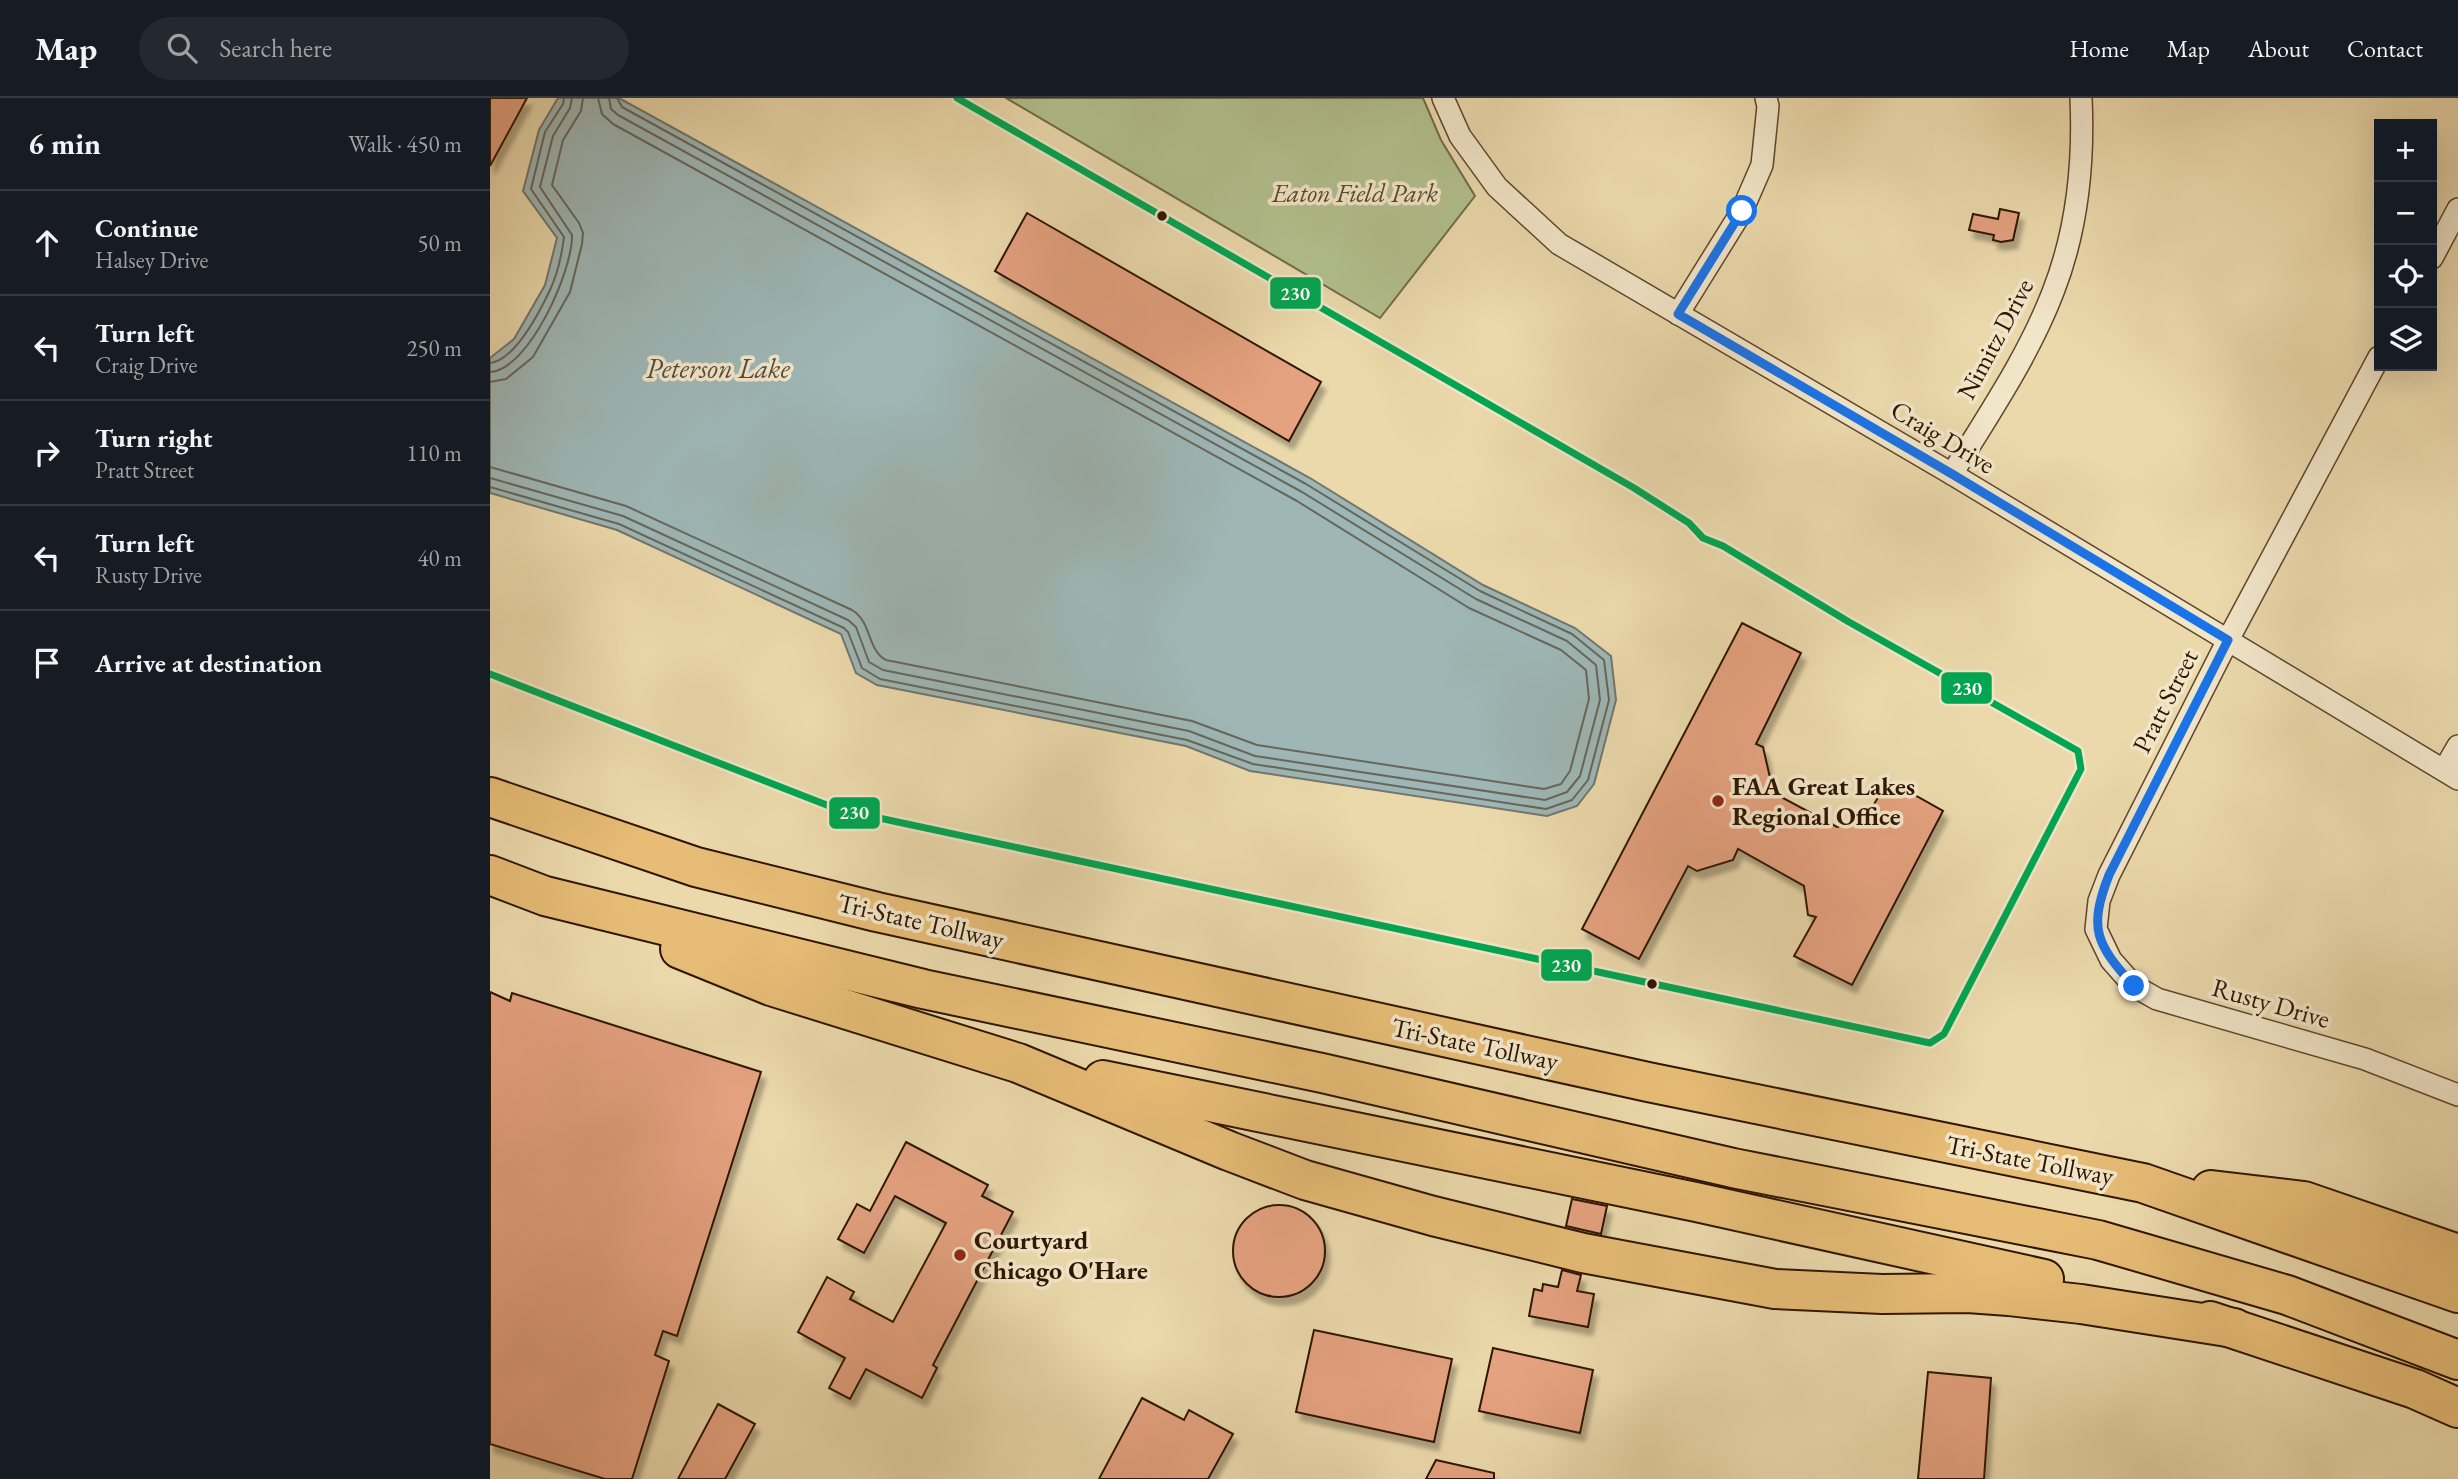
<!DOCTYPE html>
<html lang="en">
<head>
<meta charset="utf-8">
<style>
	body { margin:0; font-family:"EB Garamond",serif; background:#242831; color:#f1f3f6 }
	.controls { position:absolute; right:21px; top:21px; display:grid; overflow:hidden; border-radius:0px; box-shadow:0 7px 28px #0002 }
	.controls button { width:63px; height:63px; display:grid; place-items:center; padding:0; border:0; border-bottom:2px solid #363941; background:#171b24; color:#f1f3f6; font:35px sans-serif }
	.stop { position:absolute; width:21px; height:21px; margin:-16px; border:5px solid #1a73e8; border-radius:50%; background:#fff }
	.stop.end { background:#1a73e8; border-color:#fff; box-shadow:0 2px 7px #0008 }
	.list { margin:0; padding:0; list-style:none }
	h2 { display:flex; justify-content:space-between; align-items:center; height:91px; margin:0; padding:0 28px; font-size:30px }
	h2 small { font-size:23px; font-weight:400; color:#9ea1a6 }
	.list li { display:grid; grid-template-columns:46px 1fr auto; gap:21px; align-items:center; box-sizing:border-box; height:105px; padding:0 28px; border-top:2px solid #363941 }
	.list b { display:block; font-size:26px; white-space:nowrap }
	.list p { margin:0; font-size:23px; white-space:nowrap; color:#9ea1a6 }
	.list em { font-size:23px; font-style:normal; color:#9ea1a6 }
	.icon { flex:none; width:38px; height:38px; fill:none; stroke:currentColor; stroke-width:2; stroke-linecap:round; stroke-linejoin:round }
	.map { position:relative; flex:none; width:1968px; height:1381px; overflow:hidden }
	header { display:flex; align-items:center; gap:42px; box-sizing:border-box; height:98px; padding:0 35px; background:#171b24; border-bottom:2px solid #363941 }
	header strong { font-size:33px }
	nav { display:flex; gap:38px; margin-inline-start:auto; font-size:24px }
	.search { width:490px; height:63px; background:#242831; display:flex; align-items:center; gap:18px; box-sizing:border-box; padding:0 24px; border-radius:38px; color:#9ea1a6; font-size:26px }
	main { display:flex }
	aside { flex:1; background:#171b24 }
	.map>svg:first-child { display:block }
</style>
</head>
<body>
<header>
<strong>Map</strong>
<div class="search"><svg class="icon" aria-label="search" viewBox="0 0 24 24"><circle cx="10" cy="10" r="6"/><path d="M15 15l6 6"/></svg>Search here</div>
<nav><a>Home</a><a>Map</a><a>About</a><a>Contact</a></nav>
</header>
<main>
<aside>
<h2>6 min<small>Walk · 450 m</small></h2>
<ul class="list">
<li><svg class="icon" aria-label="ahead" viewBox="0 0 24 24"><path d="M12 20V5M6 11l6-6 6 6"/></svg><div><b>Continue</b><p>Halsey Drive</p></div><em>50 m</em></li>
<li><svg class="icon" aria-label="left" viewBox="0 0 24 24"><path d="M17 20v-9H6M10 6l-5 5 5 5"/></svg><div><b>Turn left</b><p>Craig Drive</p></div><em>250 m</em></li>
<li><svg class="icon" aria-label="right" viewBox="0 0 24 24"><path d="M7 20v-9h11M14 6l5 5-5 5"/></svg><div><b>Turn right</b><p>Pratt Street</p></div><em>110 m</em></li>
<li><svg class="icon" aria-label="left" viewBox="0 0 24 24"><path d="M17 20v-9H6M10 6l-5 5 5 5"/></svg><div><b>Turn left</b><p>Rusty Drive</p></div><em>40 m</em></li>
<li><svg class="icon" aria-label="arrive" viewBox="0 0 24 24"><path d="M6 21V4h12l-3 4 3 4H6"/></svg><div><b>Arrive at destination</b></div></li>
</ul>
</aside>
<div class="map">
<svg width="1968" height="1381" viewBox="0 0 1968 1381">
	<defs>
		<filter id="shadow"><feDropShadow dx="4.5" dy="8" stdDeviation="2" flood-color="#0004"/></filter>
	</defs>
	<rect width="100%" height="100%" fill="#ebd9ac"/>
	<filter id="stains"><feTurbulence type="fractalNoise" baseFrequency=".00286" numOctaves="4"/><feColorMatrix values="0 0 0 0 .2 0 0 0 0 .09 0 0 0 0 .02 0 0 0 .5 -.17"/></filter>
	<radialGradient id="worn" r=".72"><stop offset=".6" stop-color="#630" stop-opacity="0"/><stop offset="1" stop-color="#630" stop-opacity=".3"/></radialGradient>
	<!-- green -->
	<polygon fill="#b2c08e" stroke="#706a47" stroke-width="2" points="516,0 933,0 951,42 985,98 890,220"/>
	<!-- water -->
	<polygon fill="#9eb7b6" stroke="#72766d" stroke-width="2" points="68,0 129,0 820,380 993,487 1085,530 1121,558 1126,602 1104,686 1087,708 1057,718 760,673 696,648 387,587 366,575 351,536 127,432 0,395 0,260 24,241 55,187 67,140 33,93 49,32"/>
	<g fill="none" stroke-linecap="round" stroke-linejoin="round">
		<!-- shore -->
		<g stroke="#66665b" stroke-width="2">
			<path d="M0,265C25,262 50,213 60,192C67,177 72,155 74,139L41,91L55,34L73,6L74,0"/>
			<path d="M0,274C39,272 83,172 82,137L50,89L63,38L80,10L82,0"/>
			<polyline points="0,284 16,281 43,259 80,194 92,146 93,135 89,125 62,87 73,42 91,13 93,0"/>
			<path d="M0,369L136,408L362,512C382,524 377,552 396,562L702,623L767,647L1054,691L1071,686L1080,673L1099,601L1096,572L1071,552L979,510L807,403L123,26L112,16L108,0"/>
			<polyline points="0,380 133,418 358,522 366,529 379,564 393,572 699,633 765,658 1055,702 1077,694 1090,678 1110,602 1106,567 1077,543 986,501 812,394 128,17 121,11 119,0"/>
			<polyline points="0,389 129,426 354,530 358,534 372,570 390,581 697,642 763,666 1056,711 1082,702 1098,682 1119,602 1114,562 1082,536 990,493 816,386 132,9 127,0"/>
		</g>
	</g>
	<!-- building -->
	<g fill="#e5a280" stroke="#2f1500" stroke-width="2" filter="url(#shadow)">
		<polygon points="0,0 37,0 0,68"/>
		<polygon points="1510,111 1529,115 1523,142 1511,144 1503,142 1504,137 1479,132 1483,116 1508,121"/>
		<polygon points="537,115 831,284 799,343 505,173"/>
		<polygon points="1252,525 1311,555 1266,646 1273,649 1281,684 1278,692 1347,729 1375,722 1398,682 1453,713 1362,887 1304,858 1326,819 1318,817 1314,788 1248,751 1243,762 1207,773 1198,768 1149,861 1092,831"/>
		<polygon points="0,894 20,903 22,895 271,974 187,1238 173,1233 165,1257 179,1263 142,1381 115,1381 0,1346"/>
		<polygon points="416,1044 498,1087 492,1098 523,1114 443,1267 447,1270 432,1300 376,1271 360,1301 339,1290 355,1260 308,1234 337,1179 364,1194 360,1201 403,1224 456,1125 405,1098 374,1155 348,1141 367,1106 380,1113"/>
		<polygon points="1082,1101 1117,1108 1111,1136 1076,1128"/>
		<circle cx="789" cy="1153" r="46"/>
		<polygon points="1072,1172 1091,1177 1087,1193 1104,1196 1098,1229 1039,1218 1044,1191 1052,1193 1053,1186 1068,1189"/>
		<polygon points="824,1232 962,1261 944,1344 806,1314"/>
		<polygon points="1003,1250 1103,1272 1090,1335 989,1313"/>
		<polygon points="1438,1274 1501,1280 1494,1381 1428,1381"/>
		<polygon points="652,1300 694,1322 699,1312 743,1336 718,1381 609,1381"/>
		<polygon points="228,1306 265,1326 235,1381 188,1381"/>
		<polygon points="946,1362 1004,1375 1004,1381 936,1381"/>
	</g>
	<g fill="none" stroke-linecap="round" stroke-linejoin="round">
		<defs>
			<g id="minor">
				<polyline points="953,0 970,38 1007,89 1069,146 1462,376 1968,681"/>
				<polyline points="1942,160 1968,111"/>
				<polyline points="1188,216 1252,113 1272,67 1278,8 1276,0"/>
				<polyline points="1889,259 1738,542 1619,777 1609,803 1606,831 1621,862 1644,888 1667,901 1875,961 1968,997"/>
				<path d="M1462,376C1498,317 1538,259 1563,194C1587,133 1594,65 1591,0"/>
				<polyline points="1954,672 1968,648"/>
			</g>
			<g id="motorway">
				<polyline points="0,699 206,769 387,814 1158,984 1653,1085 1968,1195"/>
				<polyline points="0,777 55,798 433,891 832,975 1243,1070 1608,1142 1797,1197 1968,1262"/>
				<polyline points="190,851 281,888 528,965 739,1053 815,1082 943,1118 1093,1155 1285,1191 1392,1196 1478,1195 1519,1198 1591,1206 1744,1230"/>
				<polyline points="613,982 1206,1104 1554,1181"/>
				<polyline points="1721,1092 1814,1103 1968,1156"/>
				<polyline points="1720,1223 1925,1291 1968,1310"/>
			</g>
		</defs>
		<!-- minor casing -->
		<use href="#minor" stroke="#5e462b" stroke-width="24"/>
		<!-- motorway casing -->
		<use href="#motorway" stroke="#2f1500" stroke-width="42"/>
		<!-- minor -->
		<use href="#minor" stroke="#f2e6c9" stroke-width="21"/>
		<!-- motorway -->
		<use href="#motorway" stroke="#e6bc76" stroke-width="38"/>
		<defs>
			<polyline id="bus-1" points="0,576 347,711 1440,945 1454,936 1591,671 1588,653 1359,524 1233,448 1213,440 1199,425 1144,390 467,0"/>
		</defs>
		<!-- bus-1 casing -->
		<use href="#bus-1" stroke="#f2e6c9" stroke-width="12"/>
		<!-- bus-1 -->
		<use href="#bus-1" stroke="#00a651" stroke-width="7"/>
	</g>
	<g fill="none" stroke-linecap="round" stroke-linejoin="round">
		<!-- route -->
		<path stroke="#1a73e8" stroke-width="9" d="M1252,113L1188,216L1462,376L1738,542L1619,777C1598,831 1606,846 1644,888"/>
	</g>
	<!-- markers -->
	<g fill="#2f1500" stroke="#f2e6c9" stroke-width="2.5">
		<circle cx="672" cy="118" r="6"/>
		<circle cx="1162" cy="886" r="6"/>
	</g>
	<g fill="#8f2418" stroke="#f2e6c9" stroke-width="2.5">
		<circle cx="1228" cy="703" r="7"/>
		<circle cx="470" cy="1157" r="7"/>
	</g>
	<g text-anchor="middle" dominant-baseline="central" stroke-width="7" stroke-linejoin="round" paint-order="stroke">
		<!-- park labels -->
		<g font-size="26" font-style="italic" fill="#56482b" stroke="#f2e6c9">
			<text x="865" y="95">Eaton Field Park</text>
		</g>
		<!-- street labels -->
		<g font-size="26" fill="#2f1500" stroke="#f2e6c9">
			<text transform="translate(1505 241) rotate(-62)">Nimitz Drive</text>
			<text transform="translate(1453 339) rotate(31)">Craig Drive</text>
			<text transform="translate(1675 603) rotate(-63)">Pratt Street</text>
			<text transform="translate(431 823) rotate(13)">Tri-State Tollway</text>
			<text transform="translate(1781 905) rotate(16)">Rusty Drive</text>
			<text transform="translate(985 946) rotate(12)">Tri-State Tollway</text>
			<text transform="translate(1540 1062) rotate(11)">Tri-State Tollway</text>
		</g>
		<!-- poi labels -->
		<g font-size="26" font-weight="bold" fill="#2f1500" stroke="#f2e6c9" text-anchor="start">
			<text x="1242" y="688">FAA Great Lakes<tspan x="1242" dy="30">Regional Office</tspan></text>
			<text x="484" y="1142">Courtyard<tspan x="484" dy="30">Chicago O'Hare</tspan></text>
		</g>
		<!-- water labels -->
		<g font-size="28" font-style="italic" fill="#564e40" stroke="#f2e6c9">
			<text x="228" y="270">Peterson Lake</text>
		</g>
	</g>
	<g stroke="#f2e6c9" stroke-width="2.5">
		<rect x="779" y="178" width="53" height="34" rx="7" fill="#00a651"/>
		<rect x="1450" y="573" width="53" height="34" rx="7" fill="#00a651"/>
		<rect x="338" y="698" width="53" height="34" rx="7" fill="#00a651"/>
		<rect x="1050" y="850" width="53" height="34" rx="7" fill="#00a651"/>
	</g>
	<g font-size="19" text-anchor="middle" font-weight="bold" fill="#fff">
		<text x="805" y="202">230</text>
		<text x="1477" y="597">230</text>
		<text x="364" y="721">230</text>
		<text x="1076" y="874">230</text>
	</g>
	<rect width="100%" height="100%" filter="url(#stains)"/>
	<rect width="100%" height="100%" fill="url(#worn)"/>
</svg>
<div class="controls">
<button>+</button>
<button>−</button>
<button><svg class="icon" aria-label="locate" viewBox="0 0 24 24"><circle cx="12" cy="12" r="6"/><path d="M12 2v4M12 18v4M2 12h4M18 12h4"/></svg></button>
<button><svg class="icon" aria-label="layers" viewBox="0 0 24 24"><path d="M12 4l9 5-9 5-9-5zM3 14l9 5 9-5"/></svg></button>
</div>
<div class="stop" style="left:1252px;top:113px"></div>
<div class="stop end" style="left:1644px;top:888px"></div>
</div>
</main>
</body>
</html>
